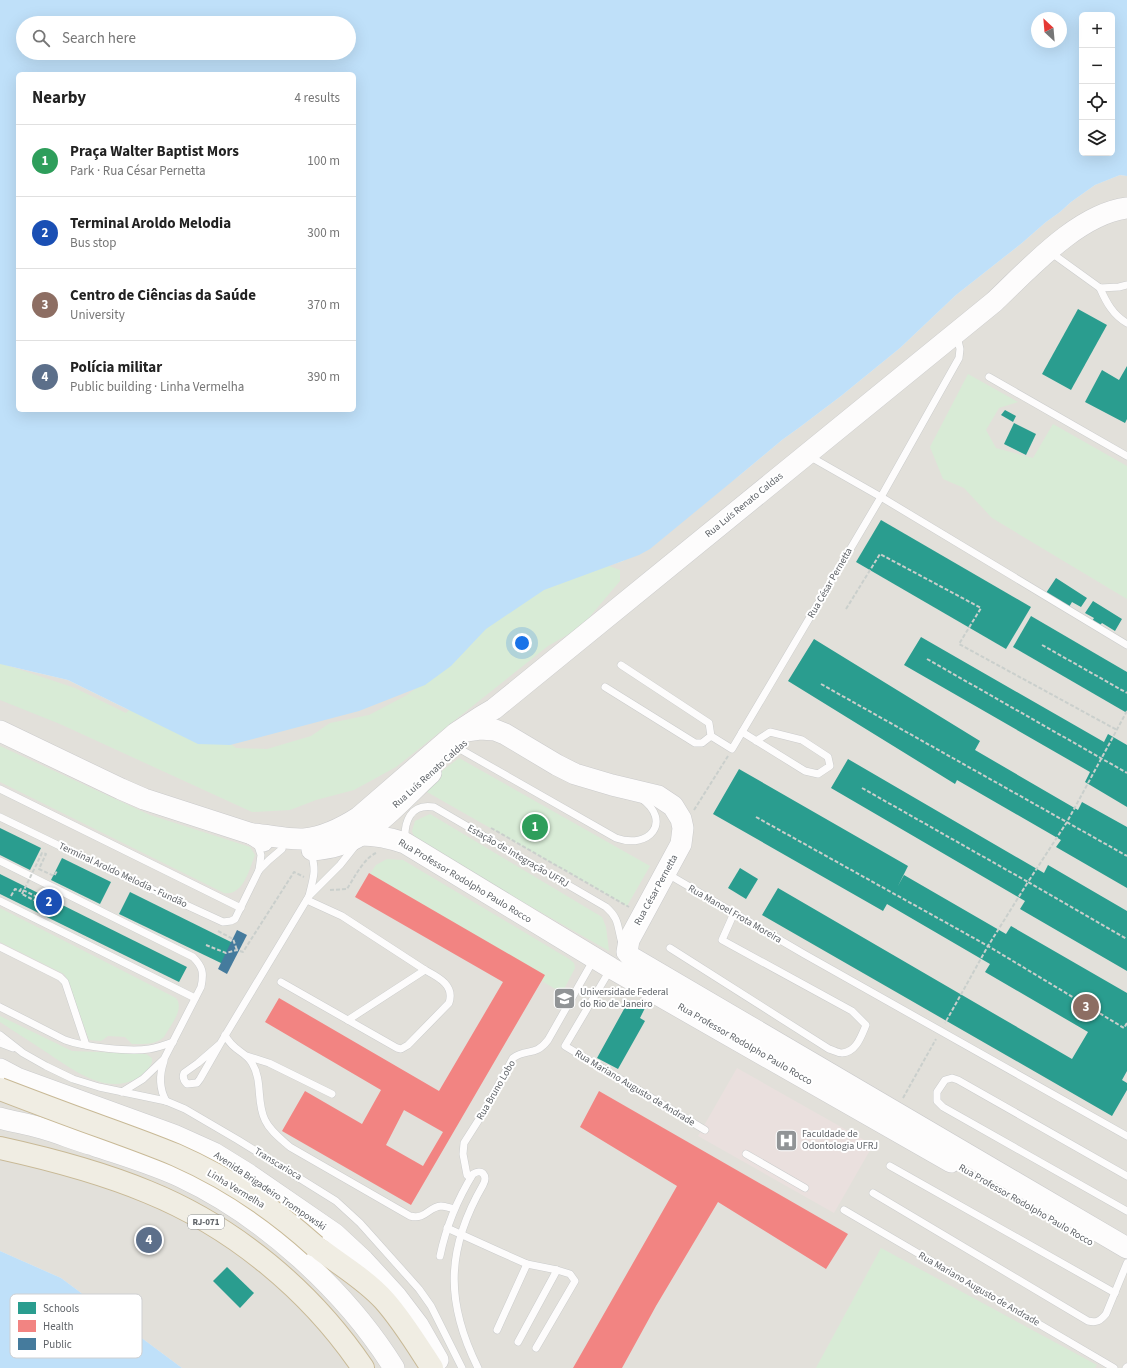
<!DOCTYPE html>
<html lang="en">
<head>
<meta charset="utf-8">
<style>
	body { margin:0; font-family:"Source Sans 3",sans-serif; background:#f6f6f6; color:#222 }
	.controls { position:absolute; right:12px; top:12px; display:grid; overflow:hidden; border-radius:6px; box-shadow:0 4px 16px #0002 }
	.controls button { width:36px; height:36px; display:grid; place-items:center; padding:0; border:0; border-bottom:1px solid #e0e0e0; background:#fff; color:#222; font:20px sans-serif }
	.compass { position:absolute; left:1031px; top:12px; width:36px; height:36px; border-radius:50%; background:#fff; box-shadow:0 4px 16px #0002; rotate:334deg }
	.you { position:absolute; left:522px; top:643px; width:14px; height:14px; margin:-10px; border:3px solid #fff; border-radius:50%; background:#1a73e8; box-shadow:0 0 0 6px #1a73e833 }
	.badge { display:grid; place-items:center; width:26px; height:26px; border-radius:50%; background:#d93025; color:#fff; font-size:13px; font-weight:700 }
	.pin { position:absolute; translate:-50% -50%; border:2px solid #fff; box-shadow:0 1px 4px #0006 }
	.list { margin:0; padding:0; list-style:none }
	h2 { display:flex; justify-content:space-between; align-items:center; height:52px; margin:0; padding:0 16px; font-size:17px }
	h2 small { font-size:13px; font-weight:400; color:#767676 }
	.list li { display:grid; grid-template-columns:26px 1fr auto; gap:12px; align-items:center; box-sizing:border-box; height:72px; padding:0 16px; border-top:1px solid #e0e0e0 }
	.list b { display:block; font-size:15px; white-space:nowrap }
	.list p { margin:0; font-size:13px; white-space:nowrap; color:#767676 }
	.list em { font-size:13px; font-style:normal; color:#767676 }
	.icon { flex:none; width:22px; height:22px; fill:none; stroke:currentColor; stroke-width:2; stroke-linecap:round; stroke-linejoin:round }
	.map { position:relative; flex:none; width:1127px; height:1368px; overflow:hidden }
	.search { position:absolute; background:#fff; box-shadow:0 4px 16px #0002; left:16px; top:16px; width:340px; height:44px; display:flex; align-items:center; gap:10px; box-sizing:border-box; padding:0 14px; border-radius:22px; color:#767676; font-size:15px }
	.panel { position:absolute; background:#fff; box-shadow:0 4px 16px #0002; left:16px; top:72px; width:340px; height:340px; border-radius:6px }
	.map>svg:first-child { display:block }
</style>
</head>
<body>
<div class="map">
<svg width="1127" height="1368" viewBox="0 0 1127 1368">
	<rect width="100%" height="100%" fill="#efeeea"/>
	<!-- education -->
	<polygon fill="#e2e0da" points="1120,175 1127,176 1127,1368 182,1368 61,1278 0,1251 0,664 68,680 198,744 591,571 623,561 740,475 782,440 800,427 841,396 900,348 956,295 1022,243 1046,222 1060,212 1071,202 1095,185"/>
	<!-- medical -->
	<polygon fill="#eae0de" points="737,1068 873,1145 834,1213 698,1136"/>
	<!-- green -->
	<g fill="#d8ebd6">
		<polygon points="968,374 1018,402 999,408 986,430 996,448 1033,458 1053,424 1127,466 1127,599 992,518 964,488 943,479 930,447"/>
		<polygon points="601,563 620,570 620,581 581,627 548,646 396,767 354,790 316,800 290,810 252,812 60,724 0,700 0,663 75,688 126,713 141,698 191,715 236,748 267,749 311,736 330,723 369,715 407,695 435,674 490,613"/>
		<path d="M0,746L150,815L250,847L255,855C249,869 244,896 224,893L0,782Z"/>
		<polygon points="459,758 650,866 627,906 420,788"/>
		<polygon points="430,814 602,917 606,927 609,951 416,841 412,831 415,821"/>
		<polygon points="387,859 403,860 569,959 574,963 575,968 562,993 368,877 376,865"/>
		<path d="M0,908L176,998C185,1009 170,1026 164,1037C155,1045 144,1044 132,1044L125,1037L108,1036L101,1041L89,1040L66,977L64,974L0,942Z"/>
		<path d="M0,1016L72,1051L146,1054L152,1058V1062C149,1070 144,1075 136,1079C104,1095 72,1069 46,1052C31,1042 15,1032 0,1022Z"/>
		<polygon points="881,1248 1097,1365 1095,1368 816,1368"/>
	</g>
	<!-- water -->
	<g fill="#bfe0f9" fill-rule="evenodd">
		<path d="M0,0H1127V176L1120,175L1095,185L1071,202L1060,212L1046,222L1022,243L956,295L900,348L841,396L800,427L782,440L740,475L650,549L639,555L544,590L486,629L451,666L425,685L359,711L230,745L198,744L68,680L0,664ZM1082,15H1112V153H1082ZM1037,18H1061V42H1037ZM23,23H349V53H23ZM18,74H354V410H18Z"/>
		<polygon points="0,1251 61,1278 182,1368 0,1368"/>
	</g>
	<!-- schools -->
	<g fill="#2a9d8f">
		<polygon points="1078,309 1107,325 1071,390 1042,374"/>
		<polygon points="1127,366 1127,419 1125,423 1085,402 1102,370 1119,380"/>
		<polygon points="1005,410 1016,416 1013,422 1001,415"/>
		<polygon points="1014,423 1036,434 1026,455 1004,444"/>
		<polygon points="881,520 1031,607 1006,649 856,562"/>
		<polygon points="1056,578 1087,598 1081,607 1072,602 1069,607 1046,593"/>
		<polygon points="1093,601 1122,619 1115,631 1102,623 1098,627 1091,623 1094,618 1085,613"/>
		<polygon points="1031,616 1127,672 1127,713 1013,647"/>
		<polygon points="921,637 1104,742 1108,734 1127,745 1127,807 1085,782 1090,772 904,665"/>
		<polygon points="814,639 980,741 975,750 1078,810 1082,802 1127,827 1127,888 1056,847 1061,840 957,780 955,784 788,681"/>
		<polygon points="848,759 1044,873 1048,865 1127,911 1127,971 1020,909 1025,901 831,788"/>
		<polygon points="739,769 908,866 898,886 904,875 1006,934 1011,926 1127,993 1127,1071 1122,1080 1127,1083 1127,1090 1112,1116 762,915 778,888 1072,1059 1088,1032 985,972 990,964 887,904 883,911 713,814"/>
		<polygon points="0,828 41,848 30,870 0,855"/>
		<polygon points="62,858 111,882 100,904 51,880"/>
		<polygon points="740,868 758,879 746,899 728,888"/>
		<polygon points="0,874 187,967 179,982 0,894"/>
		<polygon points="130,892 233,943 223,964 119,914"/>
		<polygon points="629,1000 645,1008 640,1018 645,1021 618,1069 597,1058"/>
		<polygon points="227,1267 254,1293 240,1308 213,1281"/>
	</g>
	<!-- health -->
	<g fill="#f28482" fill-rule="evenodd">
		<path d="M369,873L545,975L411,1205L282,1131L305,1091L362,1124L381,1090L265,1022L279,998L439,1091L503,982L355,897ZM404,1110L443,1132L423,1166L386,1145Z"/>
		<polygon points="599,1091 848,1234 826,1269 718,1202 656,1306 622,1368 573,1368 677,1186 580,1127"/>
	</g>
	<!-- public -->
	<g fill="#457b9d">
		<polygon points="237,930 247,935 227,974 218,969"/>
		<polygon points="143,1230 161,1239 156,1249 137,1240"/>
	</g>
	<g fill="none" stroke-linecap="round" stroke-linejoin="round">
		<defs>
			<g id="lane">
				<polyline points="1050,252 1100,288 1119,287 1127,285"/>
				<path d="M1100,288C1106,302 1113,315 1127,323"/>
				<polyline points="989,377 1127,456"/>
				<polyline points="809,456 881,497 1127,645"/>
				<polyline points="605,687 695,743 702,743 711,736 709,723 621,665"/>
				<polyline points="742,732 805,771 818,774 830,766 828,757 802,740 770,732 756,741"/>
				<polyline points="711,736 732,749 881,497 959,358 960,349 957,336"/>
				<path d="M458,748L616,838C650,850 672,821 642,799"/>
				<polyline points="0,789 241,908"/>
				<polyline points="0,817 99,865 223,922 231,921 235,919 259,870 269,860 282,849"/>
				<path d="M405,841C404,822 410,803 434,807L606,907C620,919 617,927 622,943"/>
				<polyline points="257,843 261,855 259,870"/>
				<path d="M0,861L193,957C203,967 204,973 201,987L164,1059L143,1079L122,1092"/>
				<polyline points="666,873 804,954 1127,1136"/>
				<path d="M309,896C313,878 317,872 311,853"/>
				<polyline points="0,901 195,998"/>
				<polyline points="0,947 60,977 65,982 86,1045"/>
				<path d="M670,948L829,1049C833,1050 838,1053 842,1053C856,1052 861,1037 866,1025L852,1011L722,940L734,913"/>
				<polyline points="610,970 565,1046 705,1130"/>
				<path d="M281,982L397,1048L401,1049L408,1045L449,1003C455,985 438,977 425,970L342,916L307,900"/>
				<path d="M0,1007L65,1040C84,1047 129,1052 149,1049C157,1048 165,1045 173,1042"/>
				<polyline points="348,1020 425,970"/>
				<polyline points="0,1035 23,1053 46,1066 73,1079 99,1087 166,1101 185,1109 238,1140 336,1201 360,1223 419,1289 431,1306 462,1368"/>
				<path d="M225,1035C233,1051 245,1051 252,1063C263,1081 256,1102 265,1120C270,1131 281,1139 290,1147L410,1216C426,1220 428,1207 441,1206C445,1206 450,1208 454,1209"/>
				<polyline points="0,1043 13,1048"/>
				<path d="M220,1044L198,1063L184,1073C182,1078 184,1081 187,1084L197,1083L200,1079L220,1044L309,896L340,865L355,846"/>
				<polyline points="247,1056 269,1063 332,1094"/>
				<path d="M164,1061C159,1075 159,1088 166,1101"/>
				<polyline points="746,1154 805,1188"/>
				<polyline points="890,1166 1115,1293"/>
				<polyline points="1127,1176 958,1080 952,1078 945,1080 937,1092 937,1101 943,1107 1127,1211"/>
				<path d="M470,1178L467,1175L463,1154L464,1143L485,1110L513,1058C527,1048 535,1057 548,1040L594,959"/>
				<path d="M873,1193L1088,1321C1097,1323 1100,1321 1106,1314L1127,1263"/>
				<polyline points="844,1210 1114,1368"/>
				<polyline points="447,1228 500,1252 527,1264 557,1270 570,1274 575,1281 536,1348"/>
				<path d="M440,1256C446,1227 457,1200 473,1174C482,1168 488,1176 483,1185C446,1249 445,1302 478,1368"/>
				<polyline points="497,1330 527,1264"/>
				<polyline points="518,1342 557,1270"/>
				<polyline points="1126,1368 1127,1367"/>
			</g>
			<g id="secondary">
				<polyline points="0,731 121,789 144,799 252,834 263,841"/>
				<polyline points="459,732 480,729 495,730 505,734 557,765 575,774 612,785 658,796 673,806 681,819 683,828 681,844 629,940 627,952 631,957 1127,1248"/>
				<path d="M252,834C269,835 287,840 304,839C324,837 342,828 359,817L456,733L482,716L494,709L994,302C1029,269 1078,214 1127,208"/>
				<path d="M361,835C377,835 390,838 405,843L611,968L951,1162"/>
				<path d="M312,850C328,849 347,844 361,835C386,819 409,793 431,773"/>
				<polyline points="0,1069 17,1078 174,1135 214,1153 248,1174 335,1234 363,1260 396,1296 418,1325 438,1360"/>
				<path d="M0,1118C14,1122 28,1124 41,1128C59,1133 75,1140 93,1145C122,1155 153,1164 181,1177C264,1216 346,1291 394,1368"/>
			</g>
			<g id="highway">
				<path d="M0,1148C50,1159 100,1172 148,1192C234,1227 311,1291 363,1368"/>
				<path d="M321,1250C342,1266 366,1280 384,1300C402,1320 417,1345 432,1368"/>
			</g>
		</defs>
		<!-- lane casing -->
		<use href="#lane" stroke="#cbcccc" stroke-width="8"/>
		<!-- secondary casing -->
		<use href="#secondary" stroke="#cacacb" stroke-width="22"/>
		<!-- highway casing -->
		<use href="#highway" stroke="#c8b996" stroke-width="24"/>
		<!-- path -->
		<g stroke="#cacfcc" stroke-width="2" stroke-dasharray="4 2" stroke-linecap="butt">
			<polyline points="846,609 880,554 981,608 959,644 1117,730"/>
			<polyline points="1042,645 1127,693"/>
			<polyline points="927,659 1127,773"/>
			<polyline points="821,684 1127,856"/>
			<polyline points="1127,711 1067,822 1028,882 1127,939"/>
			<polyline points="862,788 1028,882 988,946 945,1023"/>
			<polyline points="694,810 728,756"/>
			<polyline points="756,817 988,946 1124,1028 1127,1023"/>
			<polyline points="491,828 629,907"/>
			<path d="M330,890L347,889C354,878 364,858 376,853"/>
			<polyline points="11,896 15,889 20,891 21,889 55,906 56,909 53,910 22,894"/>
			<polyline points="218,931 233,939 237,950"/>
			<polyline points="206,945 226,953 237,950 243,952 294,872 304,877"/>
			<polyline points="903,1098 936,1039"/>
		</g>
		<!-- lane -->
		<use href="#lane" stroke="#fdfcfc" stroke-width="7"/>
		<!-- secondary -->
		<use href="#secondary" stroke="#fdfcfc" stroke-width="21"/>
		<!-- highway -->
		<use href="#highway" stroke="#f0ede3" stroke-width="22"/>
		<defs>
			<path id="highway-bridge" d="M0,1089C34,1102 68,1115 102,1127C127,1136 152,1145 176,1155C226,1177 274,1209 315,1246"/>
		</defs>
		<!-- highway-bridge casing -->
		<use href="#highway-bridge" stroke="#c8b996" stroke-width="24" stroke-linecap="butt"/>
		<!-- path-bridge -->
		<polyline stroke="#cacfcc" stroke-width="2" stroke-dasharray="4 2" stroke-linecap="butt" points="22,894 42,853 46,854 39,869 54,876 57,871"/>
		<!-- highway-bridge -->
		<use href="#highway-bridge" stroke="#f0ede3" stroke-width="22"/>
	</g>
	<!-- icons -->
	<defs>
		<symbol id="university-square" viewBox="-11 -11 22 22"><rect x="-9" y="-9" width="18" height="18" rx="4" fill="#919496" stroke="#fff"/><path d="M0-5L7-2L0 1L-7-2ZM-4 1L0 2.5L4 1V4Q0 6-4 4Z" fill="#fff"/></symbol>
		<symbol id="hospital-square" viewBox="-11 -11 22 22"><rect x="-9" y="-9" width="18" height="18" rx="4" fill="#919496" stroke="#fff"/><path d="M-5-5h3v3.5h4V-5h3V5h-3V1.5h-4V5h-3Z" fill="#fff"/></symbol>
	</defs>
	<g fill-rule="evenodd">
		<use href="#university-square" x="552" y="986" width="25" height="25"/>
		<use href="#hospital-square" x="774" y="1128" width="25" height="25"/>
	</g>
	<g text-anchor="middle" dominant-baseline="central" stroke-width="4" stroke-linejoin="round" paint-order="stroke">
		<!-- shield labels -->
		<rect fill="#fff" stroke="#8f9295" stroke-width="1" x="188" y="1215" width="36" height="14" rx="3"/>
		<g font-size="9" font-weight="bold" fill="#5f6368">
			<text x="206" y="1222">RJ-071</text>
		</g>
		<!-- street labels -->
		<g font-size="10" fill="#5f6368" stroke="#fff">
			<text transform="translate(744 505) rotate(-39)">Rua Luís Renato Caldas</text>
			<text transform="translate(830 583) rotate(-60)">Rua César Pernetta</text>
			<text transform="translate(430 774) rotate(-42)">Rua Luís Renato Caldas</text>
			<text transform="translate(518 856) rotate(30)">Estação de Integração UFRJ</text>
			<text transform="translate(123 875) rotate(25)">Terminal Aroldo Melodia - Fundão</text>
			<text transform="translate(465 881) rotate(31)">Rua Professor Rodolpho Paulo Rocco</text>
			<text transform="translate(656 890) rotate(-61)">Rua César Pernetta</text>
			<text transform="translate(735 914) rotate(30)">Rua Manoel Frota Moreira</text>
			<text transform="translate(745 1044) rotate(30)">Rua Professor Rodolpho Paulo Rocco</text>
			<text transform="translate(635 1088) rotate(31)">Rua Mariano Augusto de Andrade</text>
			<text transform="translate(496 1090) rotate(-60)">Rua Bruno Lobo</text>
			<text transform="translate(278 1164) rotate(31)">Transcarioca</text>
			<text transform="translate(236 1189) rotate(31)">Linha Vermelha</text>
			<text transform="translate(270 1191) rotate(34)">Avenida Brigadeiro Trompowski</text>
			<text transform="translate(1026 1205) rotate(30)">Rua Professor Rodolpho Paulo Rocco</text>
			<text transform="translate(979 1289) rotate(30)">Rua Mariano Augusto de Andrade</text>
		</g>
		<!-- poi labels -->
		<g font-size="10" fill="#5f6368" stroke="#fff" text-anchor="start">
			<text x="580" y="992">Universidade Federal<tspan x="580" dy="12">do Rio de Janeiro</tspan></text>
			<text x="802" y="1134">Faculdade de<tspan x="802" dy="12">Odontologia UFRJ</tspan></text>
		</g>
	</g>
	<!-- legend -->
	<rect x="10" y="1294" width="132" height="64" rx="6" fill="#fff" stroke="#cfd0d2" stroke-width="1"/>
	<rect x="18" y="1302" width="18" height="12" fill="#2a9d8f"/>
	<rect x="18" y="1320" width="18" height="12" fill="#f28482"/>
	<rect x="18" y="1338" width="18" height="12" fill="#457b9d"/>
	<g font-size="11" fill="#5f6368">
		<text x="43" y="1312">Schools</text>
		<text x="43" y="1330">Health</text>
		<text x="43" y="1348">Public</text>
	</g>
</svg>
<div class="controls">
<button>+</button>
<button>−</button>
<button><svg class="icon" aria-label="locate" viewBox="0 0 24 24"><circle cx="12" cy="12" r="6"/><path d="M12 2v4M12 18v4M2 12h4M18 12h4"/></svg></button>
<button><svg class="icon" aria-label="layers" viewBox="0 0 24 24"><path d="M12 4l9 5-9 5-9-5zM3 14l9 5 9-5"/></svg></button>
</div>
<svg class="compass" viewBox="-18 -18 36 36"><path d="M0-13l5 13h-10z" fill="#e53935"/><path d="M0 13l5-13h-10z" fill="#767676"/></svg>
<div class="you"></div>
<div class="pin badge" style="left:535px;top:827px;background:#2e9e5b">1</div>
<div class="pin badge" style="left:49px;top:902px;background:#1a4fb4">2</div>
<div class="pin badge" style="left:1086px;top:1007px;background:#8d6e63">3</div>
<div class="pin badge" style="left:149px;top:1240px;background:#5c6f8a">4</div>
<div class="search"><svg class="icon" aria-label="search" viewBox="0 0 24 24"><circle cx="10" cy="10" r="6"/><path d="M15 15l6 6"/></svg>Search here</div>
<section class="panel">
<h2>Nearby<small>4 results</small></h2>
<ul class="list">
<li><span class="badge" style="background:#2e9e5b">1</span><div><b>Praça Walter Baptist Mors</b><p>Park · Rua César Pernetta</p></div><em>100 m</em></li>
<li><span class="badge" style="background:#1a4fb4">2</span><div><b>Terminal Aroldo Melodia</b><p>Bus stop</p></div><em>300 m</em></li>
<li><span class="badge" style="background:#8d6e63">3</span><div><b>Centro de Ciências da Saúde</b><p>University</p></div><em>370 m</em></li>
<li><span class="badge" style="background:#5c6f8a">4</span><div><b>Polícia militar</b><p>Public building · Linha Vermelha</p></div><em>390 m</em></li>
</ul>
</section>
</div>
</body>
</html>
